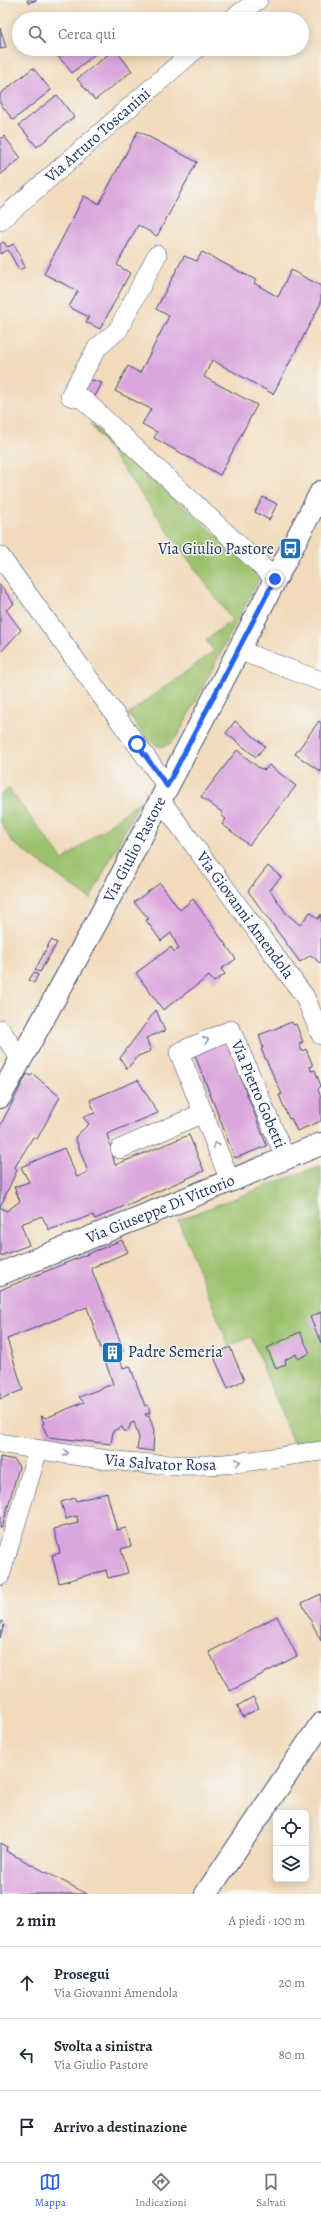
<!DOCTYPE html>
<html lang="it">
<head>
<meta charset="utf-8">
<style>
	body { margin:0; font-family:Alegreya,serif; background:#f6f6f7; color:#1f2937 }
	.controls { position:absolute; right:12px; bottom:12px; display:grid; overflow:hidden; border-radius:6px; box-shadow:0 2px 10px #0003 }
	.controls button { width:36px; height:36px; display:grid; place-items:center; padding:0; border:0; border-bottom:1px solid #e0e1e3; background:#fff; color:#1f2937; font:20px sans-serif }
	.stop { position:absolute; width:12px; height:12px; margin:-9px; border:3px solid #2563eb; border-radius:50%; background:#fff }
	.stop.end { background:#2563eb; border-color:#fff; box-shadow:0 1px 4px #0008 }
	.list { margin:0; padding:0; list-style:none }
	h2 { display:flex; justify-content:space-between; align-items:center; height:52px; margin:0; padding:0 16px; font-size:17px }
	h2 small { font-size:13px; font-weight:400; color:#747a83 }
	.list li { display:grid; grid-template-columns:26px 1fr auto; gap:12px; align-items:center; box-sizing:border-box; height:72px; padding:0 16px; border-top:1px solid #e0e1e3 }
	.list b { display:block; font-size:15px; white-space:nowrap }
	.list p { margin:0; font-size:13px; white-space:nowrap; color:#747a83 }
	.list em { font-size:13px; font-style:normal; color:#747a83 }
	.icon { flex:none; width:22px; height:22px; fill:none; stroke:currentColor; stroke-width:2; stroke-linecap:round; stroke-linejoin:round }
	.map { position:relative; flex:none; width:321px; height:1894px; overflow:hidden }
	.search { position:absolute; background:#fff; box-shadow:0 2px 10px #0003; left:12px; right:12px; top:12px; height:44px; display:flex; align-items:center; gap:10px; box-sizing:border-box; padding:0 14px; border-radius:22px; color:#747a83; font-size:15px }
	.sheet { height:268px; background:#fff }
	nav { display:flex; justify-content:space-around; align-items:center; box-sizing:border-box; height:56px; border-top:1px solid #e0e1e3; background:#fff; font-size:11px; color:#747a83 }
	nav a { display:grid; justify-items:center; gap:2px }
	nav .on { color:#2563eb }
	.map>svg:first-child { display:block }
</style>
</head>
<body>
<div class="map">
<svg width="321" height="1894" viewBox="0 0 321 1894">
	<rect width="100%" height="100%" fill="#f6f6f2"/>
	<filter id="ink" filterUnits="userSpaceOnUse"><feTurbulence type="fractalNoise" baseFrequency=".025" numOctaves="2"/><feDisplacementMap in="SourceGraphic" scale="8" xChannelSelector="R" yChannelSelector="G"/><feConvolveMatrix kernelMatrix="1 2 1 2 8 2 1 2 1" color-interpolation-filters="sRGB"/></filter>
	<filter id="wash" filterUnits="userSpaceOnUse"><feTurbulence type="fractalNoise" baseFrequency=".012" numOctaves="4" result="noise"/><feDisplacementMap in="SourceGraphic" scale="16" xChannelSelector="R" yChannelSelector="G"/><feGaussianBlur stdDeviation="0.9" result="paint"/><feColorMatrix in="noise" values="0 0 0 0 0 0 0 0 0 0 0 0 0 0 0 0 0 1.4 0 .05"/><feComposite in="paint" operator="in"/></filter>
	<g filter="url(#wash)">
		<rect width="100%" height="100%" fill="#f2dbbc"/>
		<!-- green -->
		<g fill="#9bc16c" stroke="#5b7865">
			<polygon points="90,423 261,575 177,737 170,744 160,747 148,740 128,714 214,651 206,640 232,620"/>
			<polygon points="9,789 63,860 140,801 90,899 12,842 0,821 0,795"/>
			<polygon points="321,1165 321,1440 294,1445 251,1337 229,1346 178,1220"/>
		</g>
		<g id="blocks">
			<!-- building -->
			<g fill="#dba6dd">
				<polygon points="27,0 37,0 28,3"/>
				<polygon points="0,28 6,47 0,49"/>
				<polygon points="56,49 101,49 72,73 54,51"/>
				<polygon points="115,49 132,71 95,100 77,79"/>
				<polygon points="33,68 51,90 13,120 0,103 0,94"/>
				<polygon points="57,95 74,117 37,147 19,125"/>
				<polygon points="138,131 197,162 157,236 138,225 117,265 130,273 100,329 86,322 89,317 69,307 78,291 44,274 84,196 99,204"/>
				<polygon points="4,136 21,158 0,175 0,140"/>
				<polygon points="4,242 7,247 14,244 25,267 19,270 8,250 0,254 0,244"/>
				<polygon points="202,252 256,280 254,283 278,297 291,270 321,286 321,303 273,394 212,360 204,377 257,405 220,475 154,438 157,432 142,424 151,409 115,391 128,366 140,373 169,316 156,309 184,256 197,261"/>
				<polygon points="92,380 102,383 95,396 87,396 83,381"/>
				<polygon points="263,497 277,504 269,520 255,512"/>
				<polygon points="0,584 14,604 6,610 21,630 0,653"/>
				<polygon points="235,721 265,746 256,757 226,733"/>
				<polygon points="319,721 321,723 321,772 295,754"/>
				<polygon points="237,750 259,768 265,770 269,765 296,786 249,845 222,824 226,819 221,815 223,813 201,797"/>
				<polygon points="268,866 281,877 270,890 286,913 300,925 310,912 318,919 321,914 321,964 311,955 300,962 248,891"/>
				<polygon points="160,883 180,910 193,899 236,959 221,969 225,974 214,982 209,976 163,1010 136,973 171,947 174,952 179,949 171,933 161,941 146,920 149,919 134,902"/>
				<polygon points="51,940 57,943 40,972 35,970"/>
				<polygon points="34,972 38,975 34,983 29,980"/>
				<polygon points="156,1010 165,1031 146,1038 151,1051 138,1056 127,1069 120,1058"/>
				<polygon points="292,1022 293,1025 296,1024 303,1042 299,1043 302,1051 306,1049 313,1066 310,1067 311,1071 315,1070 321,1086 318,1089 321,1098 321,1121 297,1131 291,1118 289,1119 279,1095 282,1094 261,1049 263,1048 259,1035"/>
				<polygon points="226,1040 267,1146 235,1158 194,1053"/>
				<polygon points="27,1074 31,1076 33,1074 60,1097 37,1139 33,1137 15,1167 17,1170 0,1207 7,1211 20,1201 14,1187 29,1182 21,1167 64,1148 77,1177 88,1172 75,1137 89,1124 83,1117 95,1113 90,1100 138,1080 158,1113 107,1134 115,1165 189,1135 204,1171 95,1219 93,1215 49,1230 42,1216 21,1224 29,1245 0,1256 0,1126"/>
				<polygon points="122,1240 128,1252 91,1268 124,1351 118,1353 123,1368 130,1366 145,1406 148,1405 149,1408 150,1413 145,1414 146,1416 149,1416 154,1430 153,1451 137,1449 139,1438 134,1422 130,1424 130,1427 127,1431 124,1431 122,1427 113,1431 111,1444 48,1437 42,1424 44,1423 41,1416 46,1418 84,1402 79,1397 113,1384 87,1307 7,1339 23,1390 0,1399 0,1290"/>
				<polygon points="321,1312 321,1343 310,1317"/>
				<polygon points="300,1332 310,1353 298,1359 296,1354 285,1360 286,1364 276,1369 267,1348"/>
				<polygon points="230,1347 244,1380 228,1388 213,1355"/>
				<polygon points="0,1457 15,1460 19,1467 2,1528 0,1528"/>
				<polygon points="107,1493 117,1530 126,1528 131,1546 121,1549 128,1573 108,1578 106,1570 59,1583 52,1555 60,1553 54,1529 78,1523 77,1516 66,1519 61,1502 75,1498 76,1501"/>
				<polygon points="321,1594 321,1641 302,1603"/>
				<polygon points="277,1616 297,1656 230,1691 209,1652"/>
				<polygon points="2,1621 4,1625 0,1638 0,1622"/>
				<polygon points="253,1697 259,1708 243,1717 237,1706"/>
				<polygon points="0,1843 7,1847 6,1851 87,1894 0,1894"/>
			</g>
		</g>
	</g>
	<g filter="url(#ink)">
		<use href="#blocks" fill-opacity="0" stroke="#3b496c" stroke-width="1"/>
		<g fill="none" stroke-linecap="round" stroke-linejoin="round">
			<defs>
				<g id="street">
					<polyline points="232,19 258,0"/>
					<path id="s1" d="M0,221L196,49"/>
					<polyline points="157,255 118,330 97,348 70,396 83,399 275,579"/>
					<polyline points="0,556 167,786"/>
					<polyline points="238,650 321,681"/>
					<path id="s2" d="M160,799L305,997L321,1035"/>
					<polyline points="0,1029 21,1060"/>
					<polyline points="120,1149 203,1113"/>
					<path id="s3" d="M230,1181L179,1052L231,1030L286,1159"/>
					<path id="s4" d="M0,1443C70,1455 154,1470 224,1464C257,1461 289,1455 321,1451"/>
					<polyline points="0,1576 38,1450"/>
				</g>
				<g id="secondary">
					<path id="s5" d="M0,1097L99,918L321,492"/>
					<path id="s6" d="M0,1274L321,1144"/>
					<polyline points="206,1894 321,1724"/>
				</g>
			</defs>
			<!-- street casing -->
			<use href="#street" stroke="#3b496c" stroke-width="20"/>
			<!-- secondary casing -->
			<use href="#secondary" stroke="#3b496c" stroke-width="24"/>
			<!-- street -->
			<use href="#street" stroke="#fff" stroke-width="19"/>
			<!-- secondary -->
			<use href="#secondary" stroke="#fff" stroke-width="22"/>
		</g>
		<!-- one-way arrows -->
		<defs><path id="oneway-chevron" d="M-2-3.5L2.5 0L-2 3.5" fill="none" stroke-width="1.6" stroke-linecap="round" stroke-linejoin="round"/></defs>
		<g stroke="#8d97ae">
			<use href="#oneway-chevron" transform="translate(206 1040) rotate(-22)"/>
			<use href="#oneway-chevron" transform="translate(216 1145) rotate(-112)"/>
			<use href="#oneway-chevron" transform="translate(66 1453) rotate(7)"/>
			<use href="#oneway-chevron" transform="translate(238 1462) rotate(-7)"/>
		</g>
	</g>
	<g fill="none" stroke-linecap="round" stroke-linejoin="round" filter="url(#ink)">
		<!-- route -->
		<polyline stroke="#2563eb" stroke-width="5" points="137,744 167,786 275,579"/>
	</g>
	<!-- icons -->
	<defs>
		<symbol id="bus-square" viewBox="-11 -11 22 22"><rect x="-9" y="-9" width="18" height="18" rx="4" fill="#1f6fb2" stroke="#f6f6f2"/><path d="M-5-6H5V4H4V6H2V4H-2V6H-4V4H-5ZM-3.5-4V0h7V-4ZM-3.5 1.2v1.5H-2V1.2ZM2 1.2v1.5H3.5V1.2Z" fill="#fff"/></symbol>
		<symbol id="building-square" viewBox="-11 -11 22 22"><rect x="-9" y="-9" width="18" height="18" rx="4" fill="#1f6fb2" stroke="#f6f6f2"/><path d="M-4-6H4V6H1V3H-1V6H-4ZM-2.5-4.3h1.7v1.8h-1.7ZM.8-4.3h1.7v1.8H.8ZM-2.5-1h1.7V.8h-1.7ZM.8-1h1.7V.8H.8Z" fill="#fff"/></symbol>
	</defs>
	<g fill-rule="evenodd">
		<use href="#bus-square" x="278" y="536" width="25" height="25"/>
		<use href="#building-square" x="100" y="1340" width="25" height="25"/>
	</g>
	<g text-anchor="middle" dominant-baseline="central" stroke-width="3" stroke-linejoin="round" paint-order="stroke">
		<!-- street labels -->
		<g font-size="16" fill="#1b2f5e" stroke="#f6f6f2">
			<text stroke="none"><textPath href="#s1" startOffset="130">Via Arturo Toscanini</textPath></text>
			<text stroke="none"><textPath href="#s5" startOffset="282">Via Giulio Pastore</textPath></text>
			<text stroke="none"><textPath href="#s2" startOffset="144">Via Giovanni Amendola</textPath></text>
			<text stroke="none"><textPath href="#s3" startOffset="265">Via Pietro Gobetti</textPath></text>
			<text stroke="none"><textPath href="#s6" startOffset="173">Via Giuseppe Di Vittorio</textPath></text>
			<text stroke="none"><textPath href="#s4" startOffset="162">Via Salvator Rosa</textPath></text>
		</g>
		<!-- poi labels -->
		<g font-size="16" fill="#1b2f5e" stroke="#f6f6f2" text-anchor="end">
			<text x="274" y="549">Via Giulio Pastore</text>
			<text x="128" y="1352" text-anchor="start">Padre Semeria</text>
		</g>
	</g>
</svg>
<div class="controls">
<button><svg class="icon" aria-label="locate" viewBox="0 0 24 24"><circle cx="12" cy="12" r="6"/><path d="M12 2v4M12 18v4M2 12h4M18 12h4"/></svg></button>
<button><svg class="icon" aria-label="layers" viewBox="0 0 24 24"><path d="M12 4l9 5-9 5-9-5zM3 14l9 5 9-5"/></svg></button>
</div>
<div class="stop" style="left:137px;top:744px"></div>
<div class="stop end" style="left:275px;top:579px"></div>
<div class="search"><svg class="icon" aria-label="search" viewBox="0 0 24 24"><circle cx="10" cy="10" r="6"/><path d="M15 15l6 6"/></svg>Cerca qui</div>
</div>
<section class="sheet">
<h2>2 min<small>A piedi · 100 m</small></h2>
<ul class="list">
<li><svg class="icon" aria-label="ahead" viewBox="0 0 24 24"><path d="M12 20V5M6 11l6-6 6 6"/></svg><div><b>Prosegui</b><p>Via Giovanni Amendola</p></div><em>20 m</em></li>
<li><svg class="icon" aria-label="left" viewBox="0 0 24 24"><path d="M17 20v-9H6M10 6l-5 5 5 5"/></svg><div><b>Svolta a sinistra</b><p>Via Giulio Pastore</p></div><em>80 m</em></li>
<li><svg class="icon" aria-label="arrive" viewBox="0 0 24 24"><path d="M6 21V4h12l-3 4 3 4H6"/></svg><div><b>Arrivo a destinazione</b></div></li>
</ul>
</section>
<nav>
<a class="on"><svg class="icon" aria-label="map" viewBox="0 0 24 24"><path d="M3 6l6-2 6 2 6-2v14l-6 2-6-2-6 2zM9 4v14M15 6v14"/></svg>Mappa</a>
<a><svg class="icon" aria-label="directions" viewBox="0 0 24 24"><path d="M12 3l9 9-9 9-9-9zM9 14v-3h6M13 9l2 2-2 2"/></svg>Indicazioni</a>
<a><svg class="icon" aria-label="saved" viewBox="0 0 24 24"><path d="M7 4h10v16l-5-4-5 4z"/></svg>Salvati</a>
</nav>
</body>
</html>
